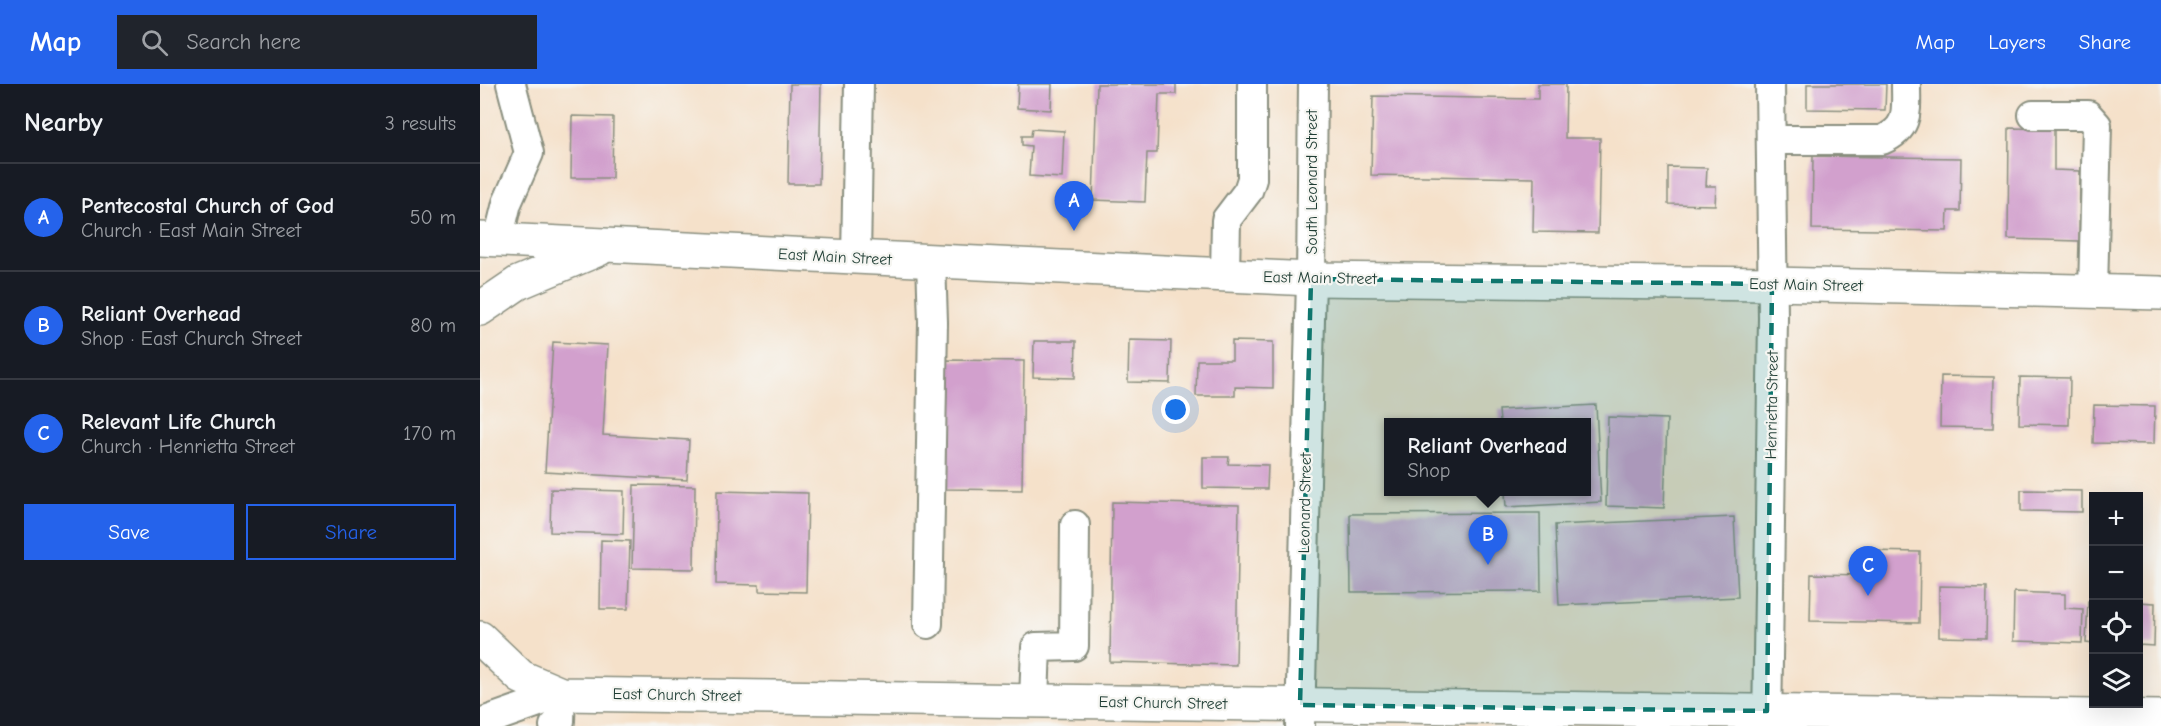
<!DOCTYPE html>
<html lang="en">
<head>
<meta charset="utf-8">
<style>
	body { margin:0; font-family:"Comic Neue",sans-serif; background:#20242c; color:#f1f3f6 }
	.controls { position:absolute; right:18px; bottom:18px; display:grid; overflow:hidden; border-radius:0px; box-shadow:0 6px 24px #0002 }
	.controls button { width:54px; height:54px; display:grid; place-items:center; padding:0; border:0; border-bottom:2px solid #363941; background:#171b24; color:#f1f3f6; font:30px sans-serif }
	.you { position:absolute; left:696px; top:326px; width:21px; height:21px; margin:-15px; border:4px solid #fff; border-radius:50%; background:#1a73e8; box-shadow:0 0 0 9px #1a73e833 }
	.badge { display:grid; place-items:center; width:39px; height:39px; border-radius:50%; background:#2563eb; color:#fff; font-size:20px; font-weight:700 }
	.pin { position:absolute; translate:-50% -50px; filter:drop-shadow(0 2px 3px #0008) }
	.pin::after { content:''; position:absolute; top:32px; width:21px; height:18px; background:inherit; clip-path:polygon(0 0,100% 0,50% 100%) }
	.popup { position:absolute; left:904px; top:334px; width:207px; height:78px; box-sizing:border-box; display:grid; place-content:center; border-radius:0px; background:#171b24; filter:drop-shadow(0 2px 4px #0005); font-size:20px; white-space:nowrap; color:#9ea1a6 }
	.popup b { font-size:22px; color:#f1f3f6 }
	.popup::after { content:''; position:absolute; left:50%; top:100%; margin-left:-12px; border:12px solid transparent; border-top-color:#171b24 }
	.list { margin:0; padding:0; list-style:none }
	h2 { display:flex; justify-content:space-between; align-items:center; height:78px; margin:0; padding:0 24px; font-size:26px }
	h2 small { font-size:20px; font-weight:400; color:#9ea1a6 }
	.list li { display:grid; grid-template-columns:39px 1fr auto; gap:18px; align-items:center; box-sizing:border-box; height:108px; padding:0 24px; border-top:2px solid #363941 }
	.list b { display:block; font-size:22px; white-space:nowrap }
	.list p { margin:0; font-size:20px; white-space:nowrap; color:#9ea1a6 }
	.list em { font-size:20px; font-style:normal; color:#9ea1a6 }
	.actions { display:flex; gap:12px; padding:18px 24px }
	.actions a { flex:1; padding:14px 0; border:2px solid #2563eb; border-radius:0px; text-align:center; font-size:21px; color:#2563eb }
	.actions .main { background:#2563eb; color:#fff }
	.icon { flex:none; width:33px; height:33px; fill:none; stroke:currentColor; stroke-width:2; stroke-linecap:round; stroke-linejoin:round }
	.map { position:relative; flex:none; width:1681px; height:642px; overflow:hidden }
	header { display:flex; align-items:center; gap:36px; box-sizing:border-box; height:84px; padding:0 30px; background:#2563eb; color:#fff }
	header strong { font-size:28px }
	nav { display:flex; gap:33px; margin-inline-start:auto; font-size:21px }
	.search { width:420px; height:54px; background:#20242c; display:flex; align-items:center; gap:15px; box-sizing:border-box; padding:0 21px; border-radius:0px; color:#9ea1a6; font-size:22px }
	main { display:flex }
	aside { flex:1; background:#171b24 }
	.map>svg:first-child { display:block }
</style>
</head>
<body>
<header>
<strong>Map</strong>
<div class="search"><svg class="icon" aria-label="search" viewBox="0 0 24 24"><circle cx="10" cy="10" r="6"/><path d="M15 15l6 6"/></svg>Search here</div>
<nav><a>Map</a><a>Layers</a><a>Share</a></nav>
</header>
<main>
<aside>
<h2>Nearby<small>3 results</small></h2>
<ul class="list">
<li><span class="badge">A</span><div><b>Pentecostal Church of God</b><p>Church · East Main Street</p></div><em>50 m</em></li>
<li><span class="badge">B</span><div><b>Reliant Overhead</b><p>Shop · East Church Street</p></div><em>80 m</em></li>
<li><span class="badge">C</span><div><b>Relevant Life Church</b><p>Church · Henrietta Street</p></div><em>170 m</em></li>
</ul>
<div class="actions"><a class="main">Save</a><a>Share</a></div>
</aside>
<div class="map">
<svg width="1681" height="642" viewBox="0 0 1681 642">
	<rect width="100%" height="100%" fill="#f6f6f2"/>
	<filter id="ink" filterUnits="userSpaceOnUse"><feTurbulence type="fractalNoise" baseFrequency=".0167" numOctaves="2"/><feDisplacementMap in="SourceGraphic" scale="12" xChannelSelector="R" yChannelSelector="G"/><feConvolveMatrix kernelMatrix="1 2 1 2 8 2 1 2 1" color-interpolation-filters="sRGB"/></filter>
	<filter id="wash" filterUnits="userSpaceOnUse"><feTurbulence type="fractalNoise" baseFrequency=".008" numOctaves="4" result="noise"/><feDisplacementMap in="SourceGraphic" scale="24" xChannelSelector="R" yChannelSelector="G"/><feGaussianBlur stdDeviation="1.35" result="paint"/><feColorMatrix in="noise" values="0 0 0 0 0 0 0 0 0 0 0 0 0 0 0 0 0 1.4 0 .05"/><feComposite in="paint" operator="in"/></filter>
	<g filter="url(#wash)">
		<rect width="100%" height="100%" fill="#f5e1ca"/>
		<g id="blocks">
			<!-- building -->
			<g fill="#d2a0cd">
				<polygon points="310,0 341,0 339,100 308,100"/>
				<polygon points="538,0 572,0 571,26 537,24"/>
				<polygon points="617,0 696,0 696,10 679,10 677,69 667,69 665,118 613,116"/>
				<polygon points="1058,0 1086,0 1085,54 1120,54 1118,149 1053,148 1054,94 891,91 893,12 1058,15"/>
				<polygon points="1327,0 1406,0 1405,26 1327,25"/>
				<polygon points="92,32 133,33 132,94 91,94"/>
				<polygon points="1529,44 1574,45 1574,86 1600,87 1599,157 1528,155"/>
				<polygon points="552,45 584,47 582,94 549,92 551,62 542,61 542,52 551,52"/>
				<polygon points="1333,72 1481,74 1480,127 1468,127 1467,147 1332,145"/>
				<polygon points="1188,83 1227,84 1226,102 1236,102 1235,121 1188,120"/>
				<polygon points="649,256 691,257 690,299 648,298"/>
				<polygon points="554,257 596,257 595,294 553,293"/>
				<polygon points="752,257 793,258 793,304 755,303 755,312 716,312 717,276 752,276"/>
				<polygon points="73,258 128,261 123,351 209,356 207,396 65,388"/>
				<polygon points="467,276 544,277 542,406 465,405"/>
				<polygon points="1461,292 1514,293 1513,344 1460,343"/>
				<polygon points="1540,293 1590,294 1589,341 1539,340"/>
				<polygon points="1116,321 1121,418 1026,423 1025,408 1107,408 1107,338 1020,338 1019,326"/>
				<polygon points="1614,321 1675,322 1674,360 1613,359"/>
				<polygon points="1128,333 1187,335 1184,424 1126,422"/>
				<polygon points="723,373 749,373 748,380 788,381 787,405 723,404"/>
				<polygon points="154,401 215,402 214,485 152,484"/>
				<polygon points="71,405 144,407 143,450 70,448"/>
				<polygon points="1541,406 1602,407 1602,428 1541,427"/>
				<polygon points="237,407 328,409 326,508 279,507 279,501 236,500"/>
				<polygon points="632,418 759,421 756,581 630,578"/>
				<polygon points="1060,429 1061,507 871,508 870,430"/>
				<polygon points="1254,433 1258,513 1079,521 1075,441"/>
				<polygon points="121,456 150,457 148,525 120,525"/>
				<polygon points="1388,467 1440,468 1439,539 1330,537 1331,490 1387,491"/>
				<polygon points="1459,502 1507,503 1506,554 1459,553"/>
				<polygon points="1534,508 1585,510 1585,524 1603,525 1602,559 1533,557"/>
				<polygon points="1608,517 1614,517 1614,560 1606,559"/>
				<polygon points="1658,518 1675,519 1674,562 1658,561"/>
			</g>
		</g>
	</g>
	<g filter="url(#ink)">
		<use href="#blocks" fill-opacity="0" stroke="#8a8f7f" stroke-width="1.5"/>
		<g fill="none" stroke-linecap="round" stroke-linejoin="round">
			<defs>
				<g id="minor">
					<polyline points="1553,31 1608,31 1617,41 1613,208"/>
					<path d="M1291,56H1402C1430,44 1426,27 1426,0"/>
					<polyline points="18,156 27,119 49,69 31,0"/>
					<polyline points="376,174 379,0"/>
					<polyline points="745,191 746,136 768,107 772,95 772,0"/>
					<polyline points="448,540 453,238 451,177"/>
					<polyline points="554,616 556,563 594,562 595,441"/>
					<polyline points="0,639 81,610 80,637 74,642"/>
					<polyline points="820,642 831,195 833,0"/>
					<polyline points="1287,642 1293,234 1290,0"/>
				</g>
				<g id="major">
					<polyline points="0,155 831,195 1292,200 1681,209"/>
					<polyline points="0,225 38,199 119,165"/>
					<polyline points="0,554 41,593 81,610 1681,633"/>
				</g>
			</defs>
			<!-- minor casing -->
			<use href="#minor" stroke="#8a8f7f" stroke-width="32"/>
			<!-- major casing -->
			<use href="#major" stroke="#8a8f7f" stroke-width="36"/>
			<!-- minor -->
			<use href="#minor" stroke="#fff" stroke-width="28"/>
			<!-- major -->
			<use href="#major" stroke="#fff" stroke-width="33"/>
		</g>
	</g>
	<!-- marked area -->
	<path fill="#0f766e" fill-opacity="0.2" stroke="#0f766e" stroke-width="4.5" stroke-dasharray="12 8" stroke-linejoin="round" d="M831,195L1292,200L1287,627L820,621Z"/>
	<g text-anchor="middle" dominant-baseline="central" stroke-width="4.5" stroke-linejoin="round" paint-order="stroke">
		<!-- street labels -->
		<g font-size="16" fill="#1f3d34" stroke="#f6f6f2">
			<text transform="translate(832 98) rotate(-90)">South Leonard Street</text>
			<text transform="translate(355 173) rotate(3)">East Main Street</text>
			<text transform="translate(840 194) rotate(1)">East Main Street</text>
			<text transform="translate(1326 201) rotate(1)">East Main Street</text>
			<text transform="translate(1292 321) rotate(-89)">Henrietta Street</text>
			<text transform="translate(825 419) rotate(-89)">Leonard Street</text>
			<text transform="translate(197 611) rotate(1)">East Church Street</text>
			<text transform="translate(683 619) rotate(1)">East Church Street</text>
		</g>
	</g>
</svg>
<div class="controls">
<button>+</button>
<button>−</button>
<button><svg class="icon" aria-label="locate" viewBox="0 0 24 24"><circle cx="12" cy="12" r="6"/><path d="M12 2v4M12 18v4M2 12h4M18 12h4"/></svg></button>
<button><svg class="icon" aria-label="layers" viewBox="0 0 24 24"><path d="M12 4l9 5-9 5-9-5zM3 14l9 5 9-5"/></svg></button>
</div>
<div class="you"></div>
<div class="pin badge" style="left:594px;top:147px">A</div>
<div class="pin badge" style="left:1008px;top:481px">B</div>
<div class="popup"><b>Reliant Overhead</b>Shop</div>
<div class="pin badge" style="left:1388px;top:512px">C</div>
</div>
</main>
</body>
</html>
